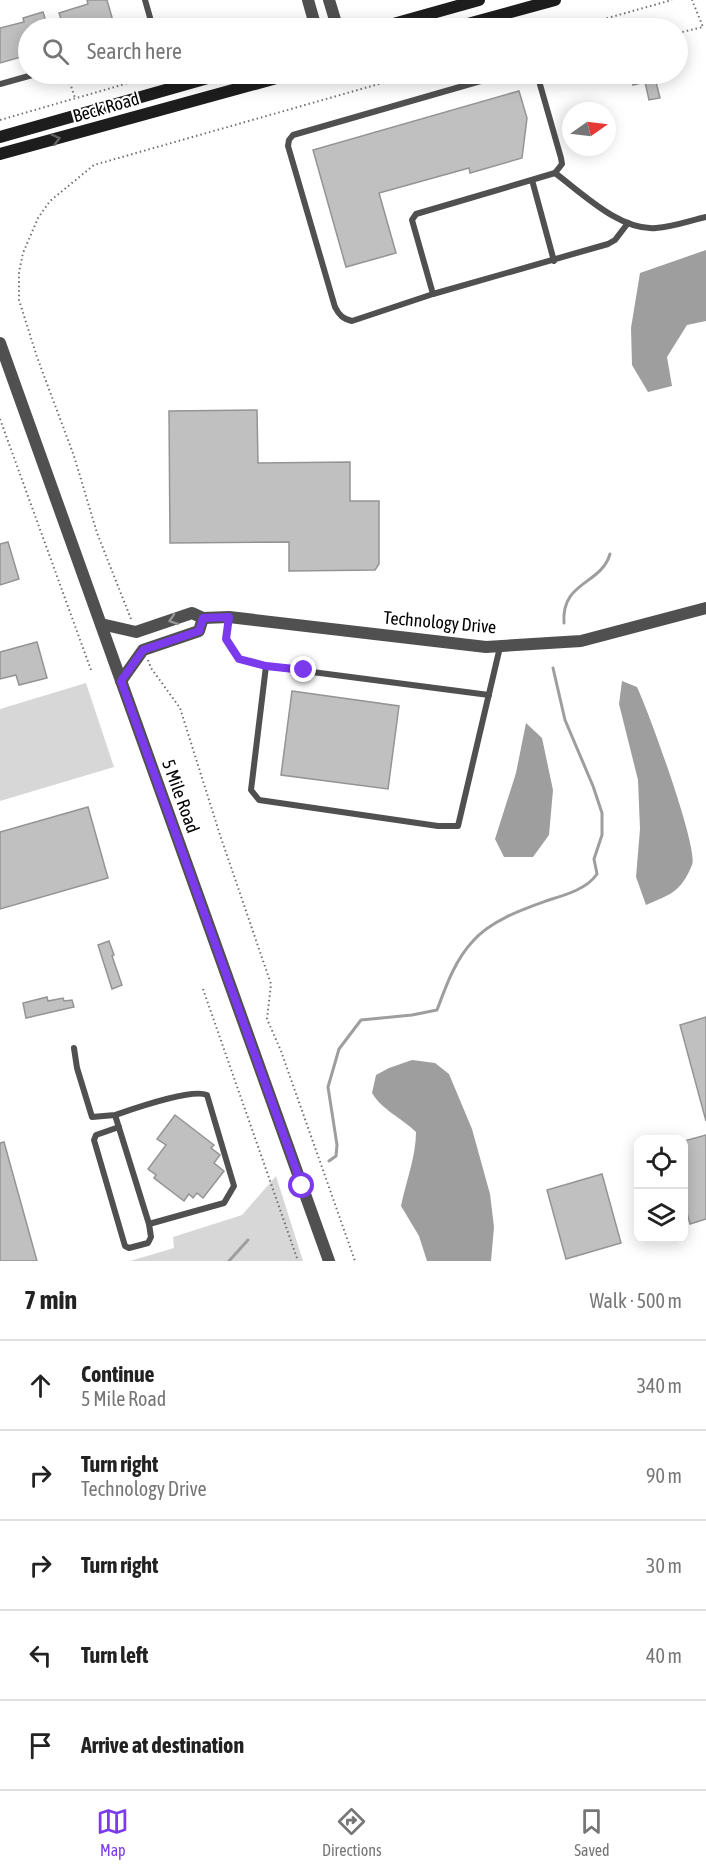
<!DOCTYPE html>
<html lang="en">
<head>
<meta charset="utf-8">
<style>
	body { margin:0; font-family:"Asap Condensed",sans-serif; background:#f6f6f6; color:#222 }
	.controls { position:absolute; right:18px; bottom:18px; display:grid; overflow:hidden; border-radius:12px; box-shadow:0 3px 15px #0003 }
	.controls button { width:54px; height:54px; display:grid; place-items:center; padding:0; border:0; border-bottom:2px solid #e0e0e0; background:#fff; color:#222; font:30px sans-serif }
	.compass { position:absolute; left:562px; top:102px; width:54px; height:54px; border-radius:50%; background:#fff; box-shadow:0 3px 15px #0003; rotate:76deg }
	.stop { position:absolute; width:18px; height:18px; margin:-14px; border:4px solid #7c3aed; border-radius:50%; background:#fff }
	.stop.end { background:#7c3aed; border-color:#fff; box-shadow:0 2px 6px #0008 }
	.list { margin:0; padding:0; list-style:none }
	h2 { display:flex; justify-content:space-between; align-items:center; height:78px; margin:0; padding:0 24px; font-size:26px }
	h2 small { font-size:20px; font-weight:400; color:#767676 }
	.list li { display:grid; grid-template-columns:39px 1fr auto; gap:18px; align-items:center; box-sizing:border-box; height:90px; padding:0 24px; border-top:2px solid #e0e0e0 }
	.list b { display:block; font-size:22px; white-space:nowrap }
	.list p { margin:0; font-size:20px; white-space:nowrap; color:#767676 }
	.list em { font-size:20px; font-style:normal; color:#767676 }
	.icon { flex:none; width:33px; height:33px; fill:none; stroke:currentColor; stroke-width:2; stroke-linecap:round; stroke-linejoin:round }
	.map { position:relative; flex:none; width:706px; height:1261px; overflow:hidden }
	.search { position:absolute; background:#fff; box-shadow:0 3px 15px #0003; left:18px; right:18px; top:18px; height:66px; display:flex; align-items:center; gap:15px; box-sizing:border-box; padding:0 21px; border-radius:33px; color:#767676; font-size:22px }
	.sheet { height:528px; background:#fff }
	nav { display:flex; justify-content:space-around; align-items:center; box-sizing:border-box; height:84px; border-top:2px solid #e0e0e0; background:#fff; font-size:16px; color:#767676 }
	nav a { display:grid; justify-items:center; gap:3px }
	nav .on { color:#7c3aed }
	.map>svg:first-child { display:block }
</style>
</head>
<body>
<div class="map">
<svg width="706" height="1261" viewBox="0 0 706 1261">
	<rect width="100%" height="100%" fill="#fff"/>
	<!-- green -->
	<g fill="#d7d7d7">
		<polygon points="86,683 114,767 0,801 0,709"/>
		<polygon points="276,1176 303,1261 130,1261 174,1248 173,1237 242,1215"/>
	</g>
	<!-- water -->
	<g fill="#9e9e9e">
		<polygon points="706,250 706,321 687,325 667,357 672,386 648,392 632,365 631,328 640,273"/>
		<path d="M622,681L637,687C648,710 699,849 692,865C681,892 671,894 646,905L636,877L640,829L638,780L619,704Z"/>
		<polygon points="526,723 542,738 553,790 549,835 533,857 504,857 495,839 516,773"/>
		<path d="M412,1060L435,1063L449,1074L472,1129L490,1194L494,1227L491,1261H427L419,1236L401,1206C406,1181 416,1157 416,1132C402,1118 382,1110 372,1093L376,1075L389,1068Z"/>
	</g>
	<g fill="none" stroke-linecap="round" stroke-linejoin="round">
		<!-- stream -->
		<g stroke="#9e9e9e" stroke-width="3">
			<path d="M564,623C561,581 601,585 610,554"/>
			<path d="M329,1161L336,1156L337,1145L328,1087L339,1049L361,1020L412,1015L437,1010C446,986 455,960 473,941C491,920 524,909 549,900C565,895 587,889 597,874L594,859L602,835V813L593,786L565,720L553,668"/>
			<polyline points="229,1261 248,1240"/>
		</g>
	</g>
	<!-- building -->
	<g fill="#c0c0c0" stroke="#949494" stroke-width="1.5">
		<polygon points="87,0 107,0 115,28 64,28 59,13 88,4"/>
		<polygon points="43,12 48,28 28,28 28,55 0,63 0,28 24,22 23,18"/>
		<polygon points="630,74 654,74 660,98 649,100 645,82 633,85"/>
		<polygon points="519,91 527,118 522,158 470,173 469,168 379,193 396,253 346,267 313,150"/>
		<polygon points="257,410 258,463 350,462 350,501 379,501 379,564 375,570 289,571 289,542 170,543 169,411"/>
		<polygon points="8,542 19,579 0,585 0,544"/>
		<polygon points="37,642 47,678 19,685 16,675 0,679 0,652"/>
		<polygon points="292,691 399,706 388,789 281,775"/>
		<polygon points="88,807 108,878 0,909 0,832"/>
		<polygon points="109,941 114,955 112,956 122,985 112,989 98,945"/>
		<polygon points="47,997 48,1001 63,998 64,1001 72,1000 74,1007 26,1018 23,1003"/>
		<polygon points="706,1017 706,1121 680,1025"/>
		<polygon points="175,1115 214,1145 211,1148 220,1155 214,1163 224,1171 203,1198 197,1193 193,1198 189,1194 184,1201 154,1178 156,1175 148,1169 166,1145 157,1139"/>
		<polygon points="706,1135 706,1219 690,1224 684,1201 684,1141"/>
		<polygon points="4,1142 37,1261 0,1261 0,1143"/>
		<polygon points="602,1174 621,1243 566,1259 547,1190"/>
	</g>
	<g fill="none" stroke-linecap="round" stroke-linejoin="round">
		<!-- path -->
		<g stroke="#727272" stroke-width="2" stroke-dasharray="1.5 3" stroke-linecap="butt">
			<polyline points="572,28 672,0"/>
			<polyline points="678,33 703,27 692,0"/>
			<polyline points="67,74 75,98"/>
			<polyline points="621,76 629,74"/>
			<polyline points="0,120 125,84 143,74"/>
			<polyline points="0,419 91,670"/>
			<polyline points="131,619 97,533 74,456 37,357 19,300 19,272 23,253 38,218 50,201 94,165 414,74"/>
			<polyline points="148,660 151,668 180,708 220,835 271,984 267,1019 281,1051 355,1261"/>
			<polyline points="203,989 298,1261"/>
		</g>
		<!-- service -->
		<g stroke="#505050" stroke-width="6">
			<polyline points="145,0 153,28"/>
			<polyline points="166,74 170,88"/>
			<path d="M505,74L293,135L289,140L288,146L335,307C339,315 343,319 352,321L433,294L412,220L416,214L555,173L562,164L561,158L537,74"/>
			<polyline points="0,84 36,74"/>
			<path d="M555,173C582,193 620,231 656,228C673,227 689,221 706,217"/>
			<polyline points="532,180 554,261"/>
			<polyline points="433,294 608,244 615,240 628,223"/>
			<polyline points="229,617 226,639 239,659 266,666 251,790 259,800 438,826 458,826 500,647"/>
			<polyline points="266,666 489,695"/>
			<path d="M74,1048L77,1068L92,1117L115,1115C133,1109 192,1088 207,1095L234,1186L224,1203L149,1224L115,1115"/>
			<polyline points="119,1127 96,1135 94,1140 125,1246 129,1248 148,1243 151,1237 149,1224"/>
		</g>
		<!-- minor -->
		<g stroke="#505050" stroke-width="12">
			<polyline points="308,0 316,28"/>
			<polyline points="329,0 336,23 335,28"/>
			<polyline points="203,618 229,617 486,647 581,641 706,608"/>
			<polyline points="101,624 136,632 192,613 203,618 199,631 143,650 121,681"/>
		</g>
		<!-- tertiary -->
		<polyline stroke="#505050" stroke-width="12" points="0,343 329,1261"/>
		<!-- secondary -->
		<g stroke="#1d1d1d" stroke-width="12">
			<polyline points="379,28 479,0"/>
			<polyline points="453,28 555,0"/>
			<polyline points="0,137 222,74"/>
			<polyline points="0,154 291,74"/>
		</g>
	</g>
	<!-- one-way arrows -->
	<defs><path id="oneway-chevron" d="M-2-3.5L2.5 0L-2 3.5" fill="none" stroke-width="1.6" stroke-linecap="round" stroke-linejoin="round" transform="scale(1.5)"/></defs>
	<use stroke="#616161" href="#oneway-chevron" transform="translate(56 139) rotate(-15)"/>
	<use stroke="#969696" href="#oneway-chevron" transform="translate(173 620) rotate(161)"/>
	<g fill="none" stroke-linecap="round" stroke-linejoin="round">
		<!-- route -->
		<polyline stroke="#7c3aed" stroke-width="8" points="302,1186 121,681 143,650 199,631 203,618 229,617 226,639 239,659 266,666 304,670"/>
	</g>
	<g text-anchor="middle" dominant-baseline="central" stroke-width="4.5" stroke-linejoin="round" paint-order="stroke">
		<!-- street labels -->
		<g font-size="18" fill="#000" stroke="#fff">
			<text transform="translate(106 107) rotate(-16)">Beck Road</text>
			<text transform="translate(440 622) rotate(5)">Technology Drive</text>
			<text transform="translate(181 796) rotate(70)">5 Mile Road</text>
		</g>
	</g>
</svg>
<div class="controls">
<button><svg class="icon" aria-label="locate" viewBox="0 0 24 24"><circle cx="12" cy="12" r="6"/><path d="M12 2v4M12 18v4M2 12h4M18 12h4"/></svg></button>
<button><svg class="icon" aria-label="layers" viewBox="0 0 24 24"><path d="M12 4l9 5-9 5-9-5zM3 14l9 5 9-5"/></svg></button>
</div>
<svg class="compass" viewBox="-18 -18 36 36"><path d="M0-13l5 13h-10z" fill="#e53935"/><path d="M0 13l5-13h-10z" fill="#767676"/></svg>
<div class="stop" style="left:302px;top:1186px"></div>
<div class="stop end" style="left:304px;top:670px"></div>
<div class="search"><svg class="icon" aria-label="search" viewBox="0 0 24 24"><circle cx="10" cy="10" r="6"/><path d="M15 15l6 6"/></svg>Search here</div>
</div>
<section class="sheet">
<h2>7 min<small>Walk · 500 m</small></h2>
<ul class="list">
<li><svg class="icon" aria-label="ahead" viewBox="0 0 24 24"><path d="M12 20V5M6 11l6-6 6 6"/></svg><div><b>Continue</b><p>5 Mile Road</p></div><em>340 m</em></li>
<li><svg class="icon" aria-label="right" viewBox="0 0 24 24"><path d="M7 20v-9h11M14 6l5 5-5 5"/></svg><div><b>Turn right</b><p>Technology Drive</p></div><em>90 m</em></li>
<li><svg class="icon" aria-label="right" viewBox="0 0 24 24"><path d="M7 20v-9h11M14 6l5 5-5 5"/></svg><div><b>Turn right</b></div><em>30 m</em></li>
<li><svg class="icon" aria-label="left" viewBox="0 0 24 24"><path d="M17 20v-9H6M10 6l-5 5 5 5"/></svg><div><b>Turn left</b></div><em>40 m</em></li>
<li><svg class="icon" aria-label="arrive" viewBox="0 0 24 24"><path d="M6 21V4h12l-3 4 3 4H6"/></svg><div><b>Arrive at destination</b></div></li>
</ul>
</section>
<nav>
<a class="on"><svg class="icon" aria-label="map" viewBox="0 0 24 24"><path d="M3 6l6-2 6 2 6-2v14l-6 2-6-2-6 2zM9 4v14M15 6v14"/></svg>Map</a>
<a><svg class="icon" aria-label="directions" viewBox="0 0 24 24"><path d="M12 3l9 9-9 9-9-9zM9 14v-3h6M13 9l2 2-2 2"/></svg>Directions</a>
<a><svg class="icon" aria-label="saved" viewBox="0 0 24 24"><path d="M7 4h10v16l-5-4-5 4z"/></svg>Saved</a>
</nav>
</body>
</html>
